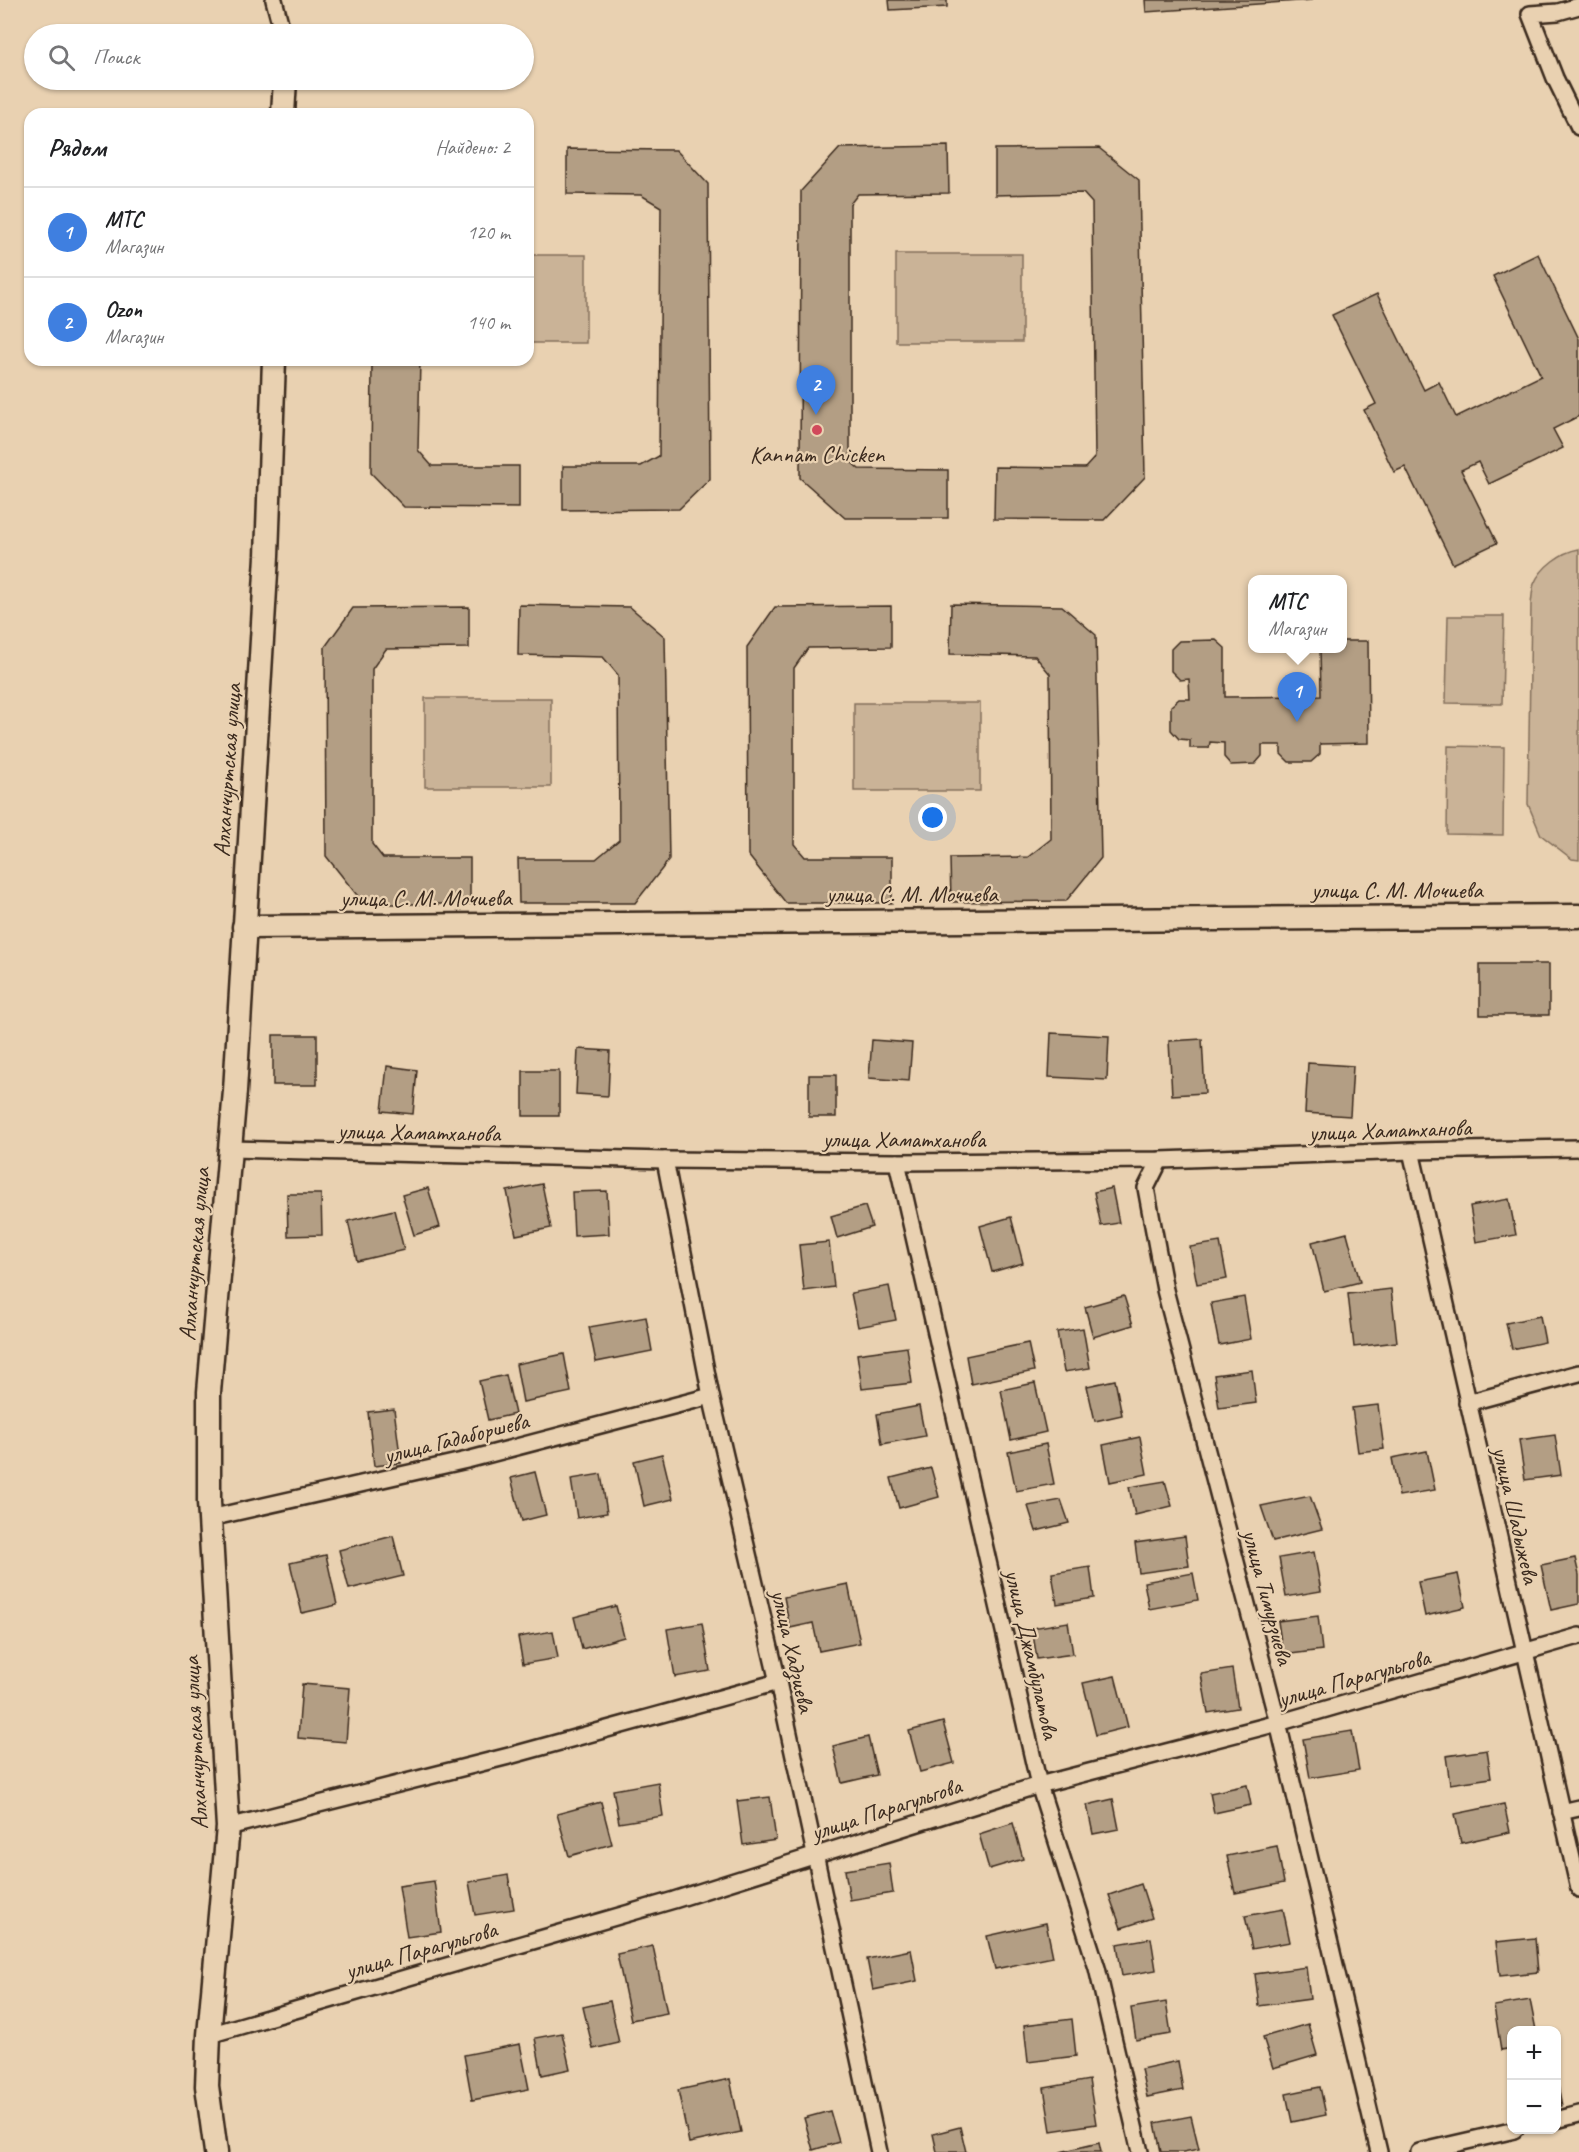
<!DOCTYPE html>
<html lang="ru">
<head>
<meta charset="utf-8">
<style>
	body { margin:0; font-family:Caveat,sans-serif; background:#f2f2f2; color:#202124 }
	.controls { position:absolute; right:18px; bottom:18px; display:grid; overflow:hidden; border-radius:12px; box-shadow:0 2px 4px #0004 }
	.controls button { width:54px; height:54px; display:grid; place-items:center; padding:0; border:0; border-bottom:2px solid #e0e0e0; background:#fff; color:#202124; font:30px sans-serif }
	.you { position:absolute; left:933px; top:818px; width:21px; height:21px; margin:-15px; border:4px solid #fff; border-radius:50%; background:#1a73e8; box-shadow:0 0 0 9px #1a73e833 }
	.badge { display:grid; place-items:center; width:39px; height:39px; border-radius:50%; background:#d93025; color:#fff; font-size:20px; font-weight:700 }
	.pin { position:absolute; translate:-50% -50px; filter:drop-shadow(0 2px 3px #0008) }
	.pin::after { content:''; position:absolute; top:32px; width:21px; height:18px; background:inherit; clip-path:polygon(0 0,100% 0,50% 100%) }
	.popup { position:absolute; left:1248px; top:575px; width:99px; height:78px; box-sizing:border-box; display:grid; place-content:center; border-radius:12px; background:#fff; filter:drop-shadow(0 2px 4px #0005); font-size:20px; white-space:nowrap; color:#757577 }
	.popup b { font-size:22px; color:#202124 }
	.popup::after { content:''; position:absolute; left:50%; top:100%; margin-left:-12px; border:12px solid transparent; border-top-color:#fff }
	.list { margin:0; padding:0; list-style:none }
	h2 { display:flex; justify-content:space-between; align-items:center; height:78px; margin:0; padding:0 24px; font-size:26px }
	h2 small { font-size:20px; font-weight:400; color:#757577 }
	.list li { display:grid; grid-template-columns:39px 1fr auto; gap:18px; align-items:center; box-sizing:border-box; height:90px; padding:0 24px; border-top:2px solid #e0e0e0 }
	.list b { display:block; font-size:22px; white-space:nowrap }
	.list p { margin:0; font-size:20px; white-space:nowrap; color:#757577 }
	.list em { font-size:20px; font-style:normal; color:#757577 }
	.icon { flex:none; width:33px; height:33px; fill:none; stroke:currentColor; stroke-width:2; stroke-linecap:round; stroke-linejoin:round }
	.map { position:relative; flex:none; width:1579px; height:2152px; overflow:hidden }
	.search { position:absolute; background:#fff; box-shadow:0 2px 4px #0004; left:24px; top:24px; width:510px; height:66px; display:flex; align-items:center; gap:15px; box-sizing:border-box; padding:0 21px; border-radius:33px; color:#757577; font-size:22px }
	.panel { position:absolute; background:#fff; box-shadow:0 2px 4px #0004; left:24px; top:108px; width:510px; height:258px; border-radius:18px }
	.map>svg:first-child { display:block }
</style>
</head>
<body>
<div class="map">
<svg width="1579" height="2152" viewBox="0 0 1579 2152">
	<rect width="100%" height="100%" fill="#e9d1b1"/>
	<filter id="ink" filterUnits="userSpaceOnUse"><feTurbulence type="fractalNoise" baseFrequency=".0167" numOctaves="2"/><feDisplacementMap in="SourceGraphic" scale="12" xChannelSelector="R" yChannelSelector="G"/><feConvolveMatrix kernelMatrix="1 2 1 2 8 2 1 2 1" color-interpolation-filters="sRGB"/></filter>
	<g filter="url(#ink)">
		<!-- green -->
		<g fill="#cab397" stroke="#826e5a" stroke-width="1.5">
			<rect x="896" y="254" width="126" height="88"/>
			<rect x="528" y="255" width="58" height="88"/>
			<path d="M1579,549V860L1572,859L1541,835L1528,804L1531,604C1532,598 1532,590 1534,584C1541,567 1561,552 1579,549Z"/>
			<polygon points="1448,616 1504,616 1502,704 1446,703"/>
			<rect x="425" y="698" width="126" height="89"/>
			<rect x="854" y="703" width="126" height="88"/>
			<polygon points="1448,746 1504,747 1503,835 1447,834"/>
		</g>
		<!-- building -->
		<g fill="#b39e84" stroke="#3b2a1e" stroke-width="1.5">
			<polygon points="889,0 947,0 947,7 890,10"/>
			<polygon points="1145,0 1313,0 1146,12"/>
			<polygon points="948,146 949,193 858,194 850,204 850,461 859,469 948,470 948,518 845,518 800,478 801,191 840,148"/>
			<polygon points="1099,148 1139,180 1145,477 1104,520 994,519 995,467 1085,468 1095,457 1092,203 1083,193 995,195 995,149"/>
			<polygon points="567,149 676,150 708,184 710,479 679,509 563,510 563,466 641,466 659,456 661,207 641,195 567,194"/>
			<polygon points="1538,254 1579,339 1579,416 1553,429 1563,448 1489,484 1478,462 1461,470 1497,543 1453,564 1405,467 1394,472 1364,410 1376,404 1332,315 1377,294 1424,390 1439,382 1456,417 1541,376 1493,276"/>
			<polygon points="372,360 420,360 418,450 432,466 519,466 519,508 404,507 371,473"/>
			<polygon points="951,604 1062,606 1096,635 1101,858 1066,901 951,902 950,858 1028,857 1051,839 1050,674 1035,656 950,654"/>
			<polygon points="519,605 630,607 665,637 669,860 635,903 519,903 518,859 596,859 619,840 618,675 603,657 518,655"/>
			<polygon points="891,606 891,647 808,648 794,668 794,844 805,857 892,857 892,903 786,903 748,855 747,647 775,607"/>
			<polygon points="469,607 469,648 386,649 372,669 372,844 383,858 470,858 470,904 364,904 326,856 325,647 353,608"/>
			<polygon points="1216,640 1225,648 1225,697 1321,696 1320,648 1342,648 1342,641 1368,641 1369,743 1320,744 1320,754 1311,762 1289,762 1281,754 1281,745 1262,745 1262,756 1255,764 1231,765 1224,757 1224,743 1210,742 1209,748 1190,748 1190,740 1179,739 1171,730 1171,706 1179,699 1190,699 1189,679 1180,680 1171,671 1171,649 1179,641"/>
			<rect x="1480" y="964" width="69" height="51"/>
			<polygon points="1051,1033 1109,1036 1107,1080 1049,1077"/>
			<rect x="273" y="1035" width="44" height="50"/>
			<polygon points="1202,1039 1205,1093 1172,1095 1169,1041"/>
			<polygon points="872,1040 912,1043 909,1081 869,1078"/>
			<polygon points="578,1049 610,1051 608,1096 576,1094"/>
			<polygon points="1308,1063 1353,1066 1350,1116 1305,1113"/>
			<polygon points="387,1066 417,1070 413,1114 382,1111"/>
			<rect x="523" y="1071" width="36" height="45"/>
			<rect x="809" y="1075" width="27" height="42"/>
			<polygon points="542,1184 551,1228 516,1235 507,1191"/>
			<polygon points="428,1188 440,1227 414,1235 402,1195"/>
			<polygon points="1112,1188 1119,1223 1101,1226 1094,1192"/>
			<polygon points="607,1191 609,1234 574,1236 572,1192"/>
			<polygon points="287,1194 321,1194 322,1235 288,1236"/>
			<polygon points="1509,1199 1516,1235 1476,1242 1470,1206"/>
			<polygon points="865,1206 872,1227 837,1238 831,1216"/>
			<polygon points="394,1210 404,1250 357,1261 348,1221"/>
			<polygon points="1011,1217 1023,1263 992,1272 980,1226"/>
			<polygon points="1347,1233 1360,1282 1324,1291 1312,1242"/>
			<polygon points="829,1242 834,1287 804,1291 799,1245"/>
			<polygon points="1220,1242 1227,1279 1197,1284 1190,1247"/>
			<polygon points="889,1286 896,1320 858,1327 851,1293"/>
			<polygon points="1391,1289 1397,1342 1354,1347 1348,1294"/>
			<polygon points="1124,1296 1133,1325 1093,1337 1085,1307"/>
			<polygon points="1244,1297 1251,1339 1219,1345 1211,1303"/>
			<polygon points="1540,1316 1545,1342 1512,1349 1506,1323"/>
			<polygon points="646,1317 652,1351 596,1362 589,1327"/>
			<polygon points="1083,1328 1090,1368 1064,1372 1057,1332"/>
			<polygon points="1028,1343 1034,1371 971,1384 966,1356"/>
			<polygon points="907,1347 912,1383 862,1389 857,1354"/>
			<polygon points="564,1354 571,1392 523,1402 516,1364"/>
			<polygon points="1252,1370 1256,1403 1219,1408 1214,1375"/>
			<polygon points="506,1375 515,1414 488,1420 479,1381"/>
			<polygon points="1115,1380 1122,1415 1095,1421 1087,1386"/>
			<polygon points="1035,1383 1046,1432 1011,1440 1001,1390"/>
			<polygon points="1378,1405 1384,1449 1358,1452 1352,1408"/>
			<polygon points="919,1406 925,1436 882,1444 877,1414"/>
			<polygon points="394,1409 401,1463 374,1466 368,1412"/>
			<polygon points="1555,1435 1561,1475 1525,1480 1519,1440"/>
			<polygon points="1140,1437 1147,1474 1110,1482 1103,1445"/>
			<polygon points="1046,1444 1054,1484 1016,1491 1008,1452"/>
			<polygon points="1427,1451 1435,1490 1399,1496 1392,1458"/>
			<polygon points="662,1454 673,1499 644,1506 634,1461"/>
			<polygon points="931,1468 939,1497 899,1508 891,1478"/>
			<polygon points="535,1472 546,1515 522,1521 511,1478"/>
			<polygon points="601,1474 607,1513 577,1518 571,1479"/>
			<polygon points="1165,1481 1172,1506 1135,1515 1129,1487"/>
			<polygon points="1310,1496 1322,1529 1273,1541 1261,1506"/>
			<polygon points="1061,1500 1069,1523 1036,1531 1028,1506"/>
			<polygon points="393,1536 403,1576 349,1589 339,1550"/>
			<polygon points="1185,1536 1189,1566 1139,1573 1135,1543"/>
			<polygon points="1314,1552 1321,1591 1286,1597 1279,1558"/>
			<polygon points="326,1555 337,1605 302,1613 290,1563"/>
			<polygon points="1575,1558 1579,1575 1579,1604 1551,1610 1541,1565"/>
			<polygon points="1090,1567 1094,1598 1057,1604 1052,1573"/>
			<polygon points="1193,1573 1198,1600 1149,1609 1144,1582"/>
			<polygon points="1458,1574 1465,1607 1425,1616 1418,1582"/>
			<polygon points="848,1584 860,1643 819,1651 813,1623 790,1628 784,1597"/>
			<polygon points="616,1606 624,1637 582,1649 574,1617"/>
			<polygon points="1318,1616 1322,1650 1283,1655 1278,1621"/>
			<polygon points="1068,1622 1073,1654 1037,1659 1032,1628"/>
			<polygon points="702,1623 710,1671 675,1677 667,1629"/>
			<polygon points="553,1631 558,1658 523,1664 518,1637"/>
			<polygon points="1232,1669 1238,1708 1208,1713 1201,1674"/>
			<polygon points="1115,1676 1128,1727 1096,1735 1083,1683"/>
			<polygon points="302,1684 350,1688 346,1742 298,1738"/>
			<polygon points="943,1722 954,1763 920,1772 909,1731"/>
			<polygon points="1352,1731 1359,1770 1310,1778 1303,1739"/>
			<polygon points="868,1737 877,1775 842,1783 833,1746"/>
			<polygon points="1487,1750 1491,1778 1450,1784 1446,1756"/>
			<polygon points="658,1782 663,1816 619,1823 613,1790"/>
			<polygon points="1247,1785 1251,1805 1214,1813 1210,1793"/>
			<polygon points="770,1797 776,1840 743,1845 737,1801"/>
			<polygon points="1113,1799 1119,1829 1093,1834 1087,1805"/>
			<polygon points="601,1802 612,1844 569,1856 557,1814"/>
			<polygon points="1504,1804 1510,1832 1461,1843 1455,1814"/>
			<polygon points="1013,1823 1023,1859 989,1869 979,1834"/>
			<polygon points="1277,1846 1284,1883 1235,1893 1227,1856"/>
			<polygon points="889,1863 893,1893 850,1900 845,1870"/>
			<polygon points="508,1875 514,1909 475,1915 469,1882"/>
			<polygon points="434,1881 441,1932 407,1937 399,1886"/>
			<polygon points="1141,1884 1152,1918 1121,1928 1109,1895"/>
			<polygon points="1283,1909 1290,1942 1252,1949 1245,1916"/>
			<polygon points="1046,1923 1053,1957 995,1969 987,1936"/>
			<polygon points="1151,1938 1156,1970 1122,1976 1117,1944"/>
			<polygon points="1535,1938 1538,1972 1500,1976 1496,1942"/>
			<polygon points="653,1946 667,2013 631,2020 617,1954"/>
			<polygon points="911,1950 917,1981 873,1990 867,1959"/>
			<polygon points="1306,1967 1310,1999 1259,2006 1255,1974"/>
			<polygon points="1530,2000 1536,2030 1512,2030 1512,2048 1501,2050 1494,2006"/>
			<polygon points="610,2001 619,2043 593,2049 583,2007"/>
			<polygon points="1166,2002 1171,2034 1136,2040 1131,2008"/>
			<polygon points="1072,2019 1076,2056 1028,2062 1024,2025"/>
			<polygon points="1308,2024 1317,2055 1273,2068 1263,2037"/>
			<polygon points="562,2033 570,2069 542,2075 535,2038"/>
			<polygon points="520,2044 529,2089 472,2100 464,2055"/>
			<polygon points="1178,2061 1183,2090 1147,2097 1141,2069"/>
			<polygon points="1556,2075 1562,2106 1556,2107"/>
			<polygon points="730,2079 741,2132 689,2143 678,2090"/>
			<polygon points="1089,2080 1096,2124 1051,2131 1044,2088"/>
			<polygon points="1320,2087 1326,2115 1292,2122 1286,2094"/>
			<polygon points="830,2111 839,2142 813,2150 804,2118"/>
			<polygon points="1191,2116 1199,2149 1183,2152 1161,2152 1155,2123"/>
			<polygon points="960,2127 966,2152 937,2152 933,2134"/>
			<polygon points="1099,2143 1101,2152 1060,2152"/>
		</g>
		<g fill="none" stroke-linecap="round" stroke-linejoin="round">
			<defs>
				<g id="street">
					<polyline points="274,0 283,34"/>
					<polyline points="1579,6 1558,12 1530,14 1555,78 1579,127"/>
					<polyline points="230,1149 665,1160 897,1162 1160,1160 1411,1151 1579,1148"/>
					<polyline points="1411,1151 1579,1889"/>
					<polyline points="665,1160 711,1396 778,1682 879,2152"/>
					<polyline points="1160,1160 1146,1188 1165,1290 1278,1723 1379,2152"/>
					<polyline points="897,1162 1039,1785 1097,1968 1140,2152"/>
					<polyline points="1467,1403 1579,1373"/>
					<polyline points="210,1518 467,1460 711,1396"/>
					<polyline points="1561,1812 1579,1808"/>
					<polyline points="228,1827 509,1756 778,1682"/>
					<polyline points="209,2035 674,1900 1039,1785 1278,1723 1579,1636"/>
					<polyline points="1556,2120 1579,2114"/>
					<polyline points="1419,2152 1515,2130"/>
				</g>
				<g id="secondary">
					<polyline points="283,114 285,80"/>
					<polyline points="244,927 1579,916"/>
					<polyline points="216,2152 207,2086 209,2035 228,1827 209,1502 209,1392 235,1091 267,556 274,360"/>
				</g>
			</defs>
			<!-- street casing -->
			<use href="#street" stroke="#3b2a1e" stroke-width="20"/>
			<!-- secondary casing -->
			<use href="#secondary" stroke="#3b2a1e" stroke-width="27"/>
			<!-- street -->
			<use href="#street" stroke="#e9d1b1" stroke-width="15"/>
			<!-- secondary -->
			<use href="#secondary" stroke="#e9d1b1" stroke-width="22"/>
		</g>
	</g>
	<!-- markers -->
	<circle fill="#d1495b" stroke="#e9d1b1" stroke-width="2" cx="817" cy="430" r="6"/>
	<g text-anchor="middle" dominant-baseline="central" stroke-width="4.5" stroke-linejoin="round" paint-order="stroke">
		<!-- poi labels -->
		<g font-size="24" fill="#3b2a1e" stroke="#e9d1b1">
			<text x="817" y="454">Kannam Chicken</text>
		</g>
		<!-- street labels -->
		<g font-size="24" fill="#3b2a1e" stroke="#e9d1b1">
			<text transform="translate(227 770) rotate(-86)">Алханчуртская улица</text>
			<text x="1397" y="890">улица С. М. Мочиева</text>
			<text x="912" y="894">улица С. М. Мочиева</text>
			<text x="426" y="898">улица С. М. Мочиева</text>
			<text transform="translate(1390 1130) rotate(-2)">улица Хаматханова</text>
			<text transform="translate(419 1132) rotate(1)">улица Хаматханова</text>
			<text x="904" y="1139">улица Хаматханова</text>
			<text transform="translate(194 1254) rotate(-85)">Алханчуртская улица</text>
			<text transform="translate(456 1438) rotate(-14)">улица Гадаборшева</text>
			<text transform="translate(1516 1515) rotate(77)">улица Шадыжева</text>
			<text transform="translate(1268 1597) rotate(75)">улица Тимурзиева</text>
			<text transform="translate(793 1651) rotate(77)">улица Хадзиева</text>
			<text transform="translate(1032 1654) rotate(77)">улица Джамбулатова</text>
			<text transform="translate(1354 1678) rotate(-16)">улица Парагульгова</text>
			<text transform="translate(195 1743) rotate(-93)">Алханчуртская улица</text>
			<text transform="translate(886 1809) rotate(-18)">улица Парагульгова</text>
			<text transform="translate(421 1950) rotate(-16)">улица Парагульгова</text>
		</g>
	</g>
</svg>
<div class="controls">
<button>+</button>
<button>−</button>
</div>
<div class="you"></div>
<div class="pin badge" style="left:1297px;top:722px;background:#3f7fe0">1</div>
<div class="popup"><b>МТС</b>Магазин</div>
<div class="pin badge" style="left:816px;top:415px;background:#3f7fe0">2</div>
<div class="search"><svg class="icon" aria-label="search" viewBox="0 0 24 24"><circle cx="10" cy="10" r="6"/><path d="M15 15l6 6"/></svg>Поиск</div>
<section class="panel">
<h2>Рядом<small>Найдено: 2</small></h2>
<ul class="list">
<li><span class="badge" style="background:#3f7fe0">1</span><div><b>МТС</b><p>Магазин</p></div><em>120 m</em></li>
<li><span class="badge" style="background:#3f7fe0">2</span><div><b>Ozon</b><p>Магазин</p></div><em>140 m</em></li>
</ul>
</section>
</div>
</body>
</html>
